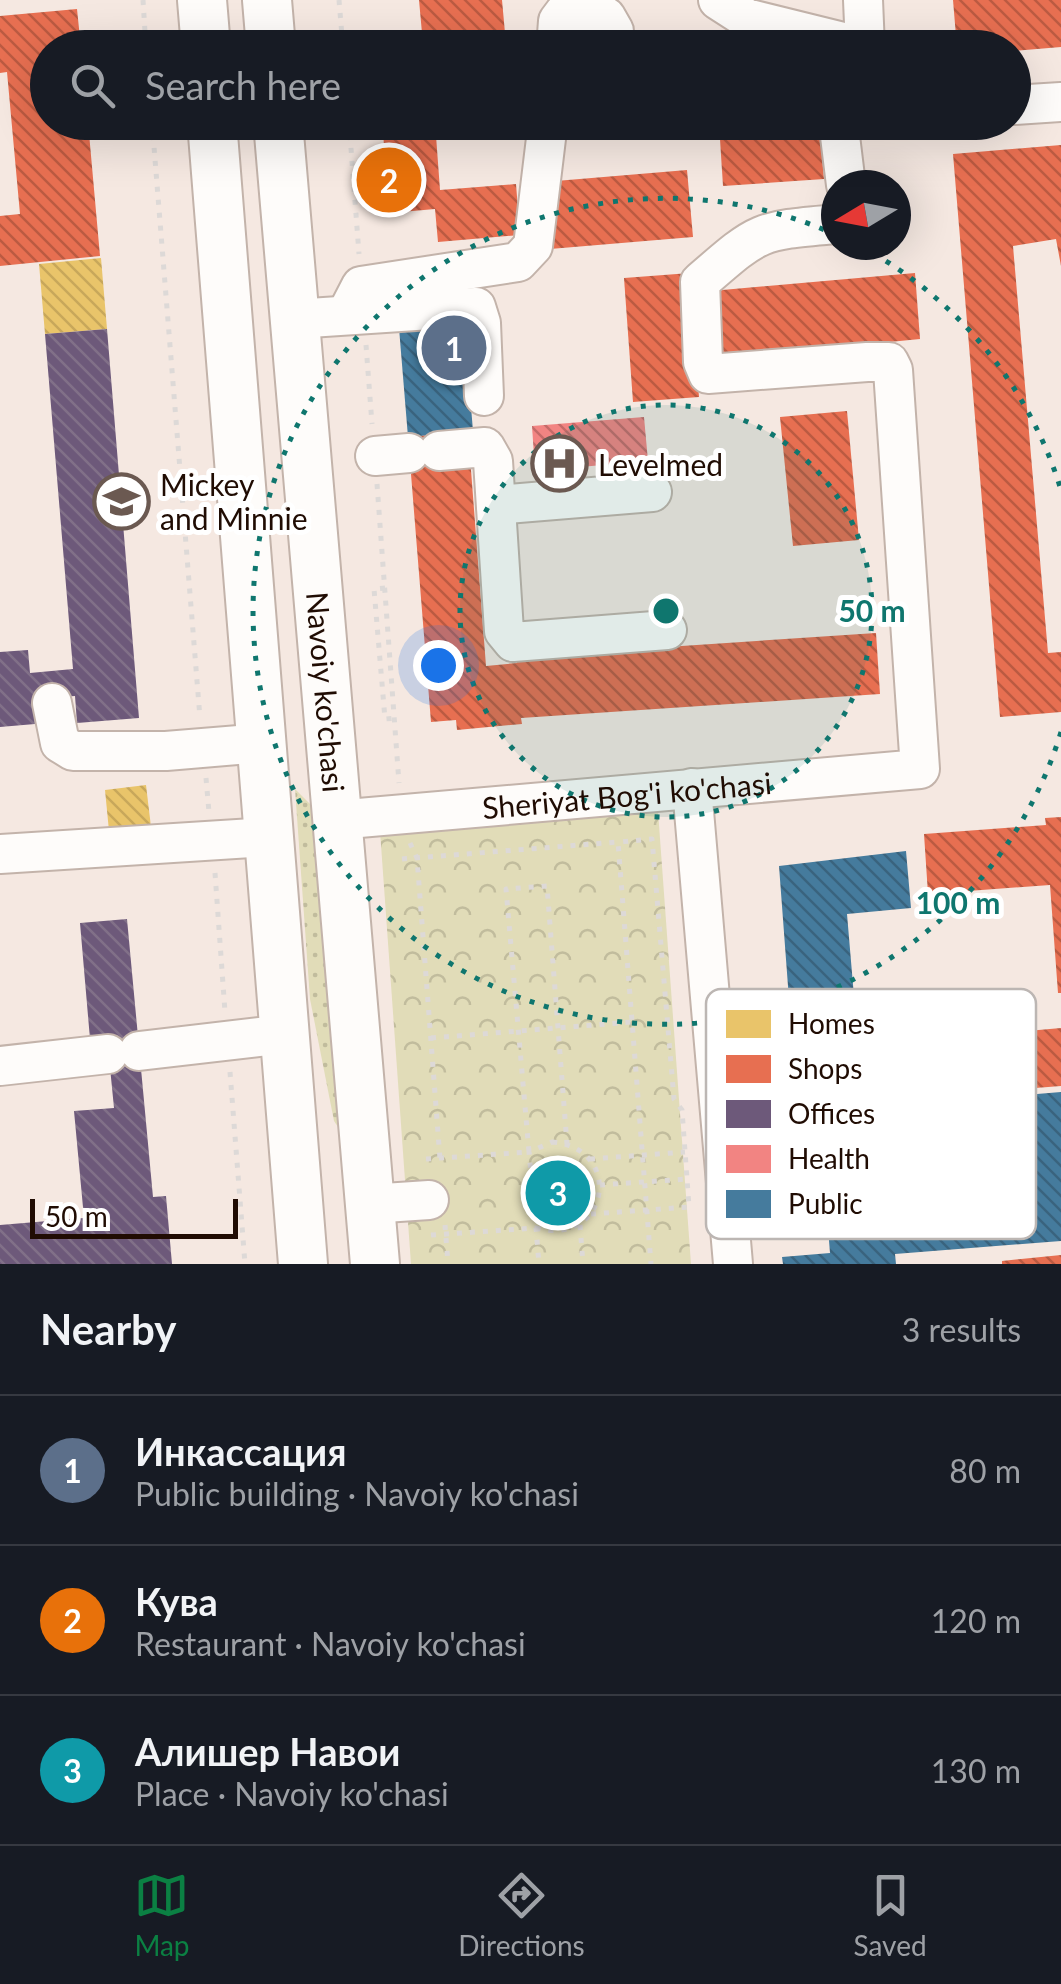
<!DOCTYPE html>
<html lang="en">
<head>
<meta charset="utf-8">
<style>
	body { margin:0; font-family:Lato,sans-serif; background:#242831; color:#f1f3f6 }
	.compass { position:absolute; left:821px; top:170px; width:90px; height:90px; border-radius:50%; background:#171b24; box-shadow:0 10px 40px #0002; rotate:260deg }
	.scale { position:absolute; left:30px; bottom:25px; width:208px; box-sizing:border-box; padding-left:10px; border:5px solid #200c03; border-top:0; font-size:28px; line-height:35px; white-space:nowrap; color:#200c03; -webkit-text-stroke:8px #fff; paint-order:stroke }
	.you { position:absolute; left:438px; top:665px; width:35px; height:35px; margin:-25px; border:8px solid #fff; border-radius:50%; background:#1a73e8; box-shadow:0 0 0 15px #1a73e833 }
	.badge { display:grid; place-items:center; width:65px; height:65px; border-radius:50%; background:#0b8043; color:#fff; font-size:32px; font-weight:700 }
	.pin { position:absolute; translate:-50% -50%; border:5px solid #fff; box-shadow:0 2px 10px #0006 }
	.list { margin:0; padding:0; list-style:none }
	h2 { display:flex; justify-content:space-between; align-items:center; height:130px; margin:0; padding:0 40px; font-size:42px }
	h2 small { font-size:32px; font-weight:400; color:#9ea1a6 }
	.list li { display:grid; grid-template-columns:65px 1fr auto; gap:30px; align-items:center; box-sizing:border-box; height:150px; padding:0 40px; border-top:2px solid #363941 }
	.list b { display:block; font-size:38px; white-space:nowrap }
	.list p { margin:0; font-size:32px; white-space:nowrap; color:#9ea1a6 }
	.list em { font-size:32px; font-style:normal; color:#9ea1a6 }
	.icon { flex:none; width:55px; height:55px; fill:none; stroke:currentColor; stroke-width:2; stroke-linecap:round; stroke-linejoin:round }
	.map { position:relative; flex:none; width:1061px; height:1264px; overflow:hidden }
	.search { position:absolute; background:#171b24; box-shadow:0 10px 40px #0002; left:30px; right:30px; top:30px; height:110px; display:flex; align-items:center; gap:25px; box-sizing:border-box; padding:0 35px; border-radius:55px; color:#9ea1a6; font-size:38px }
	.sheet { height:580px; background:#171b24 }
	nav { display:flex; justify-content:space-around; align-items:center; box-sizing:border-box; height:140px; border-top:2px solid #363941; background:#171b24; font-size:28px; color:#9ea1a6 }
	nav a { display:grid; justify-items:center; gap:5px }
	nav .on { color:#0b8043 }
	.map>svg:first-child { display:block }
</style>
</head>
<body>
<div class="map">
<svg width="1061" height="1264" viewBox="0 0 1061 1264">
	<defs>
		<pattern id="grass-dots" width="8" height="8" patternUnits="userSpaceOnUse" patternTransform="scale(2.5)"><rect width="8" height="8" fill="#e1dcb8"/><path d="M2 2h.1M6 6h.1" fill="none" stroke="#c1bc9d" stroke-width="1.8" stroke-linecap="round"/></pattern>
		<pattern id="forest-crowns" width="20" height="18" patternUnits="userSpaceOnUse" patternTransform="scale(2.5)"><rect width="20" height="18" fill="#e1dcb8"/><path d="M2 6a3 3 0 1 1 6 0M12 15a3 3 0 1 1 6 0" fill="none" stroke="#c1bc9d"/></pattern>
		<pattern id="homes-back-hatch" width="6" height="6" patternUnits="userSpaceOnUse" patternTransform="scale(2.5)"><rect width="6" height="6" fill="#e9c46a"/><path d="M-1 5l2 2M0 0l6 6M5-1l2 2" fill="none" stroke="#c8a75a"/></pattern>
		<pattern id="shops-back-hatch" width="6" height="6" patternUnits="userSpaceOnUse" patternTransform="scale(2.5)"><rect width="6" height="6" fill="#e76f51"/><path d="M-1 5l2 2M0 0l6 6M5-1l2 2" fill="none" stroke="#bb5a41"/></pattern>
		<pattern id="offices-back-hatch" width="6" height="6" patternUnits="userSpaceOnUse" patternTransform="scale(2.5)"><rect width="6" height="6" fill="#6d597a"/><path d="M-1 5l2 2M0 0l6 6M5-1l2 2" fill="none" stroke="#817088"/></pattern>
		<pattern id="health-back-hatch" width="6" height="6" patternUnits="userSpaceOnUse" patternTransform="scale(2.5)"><rect width="6" height="6" fill="#f28482"/><path d="M-1 5l2 2M0 0l6 6M5-1l2 2" fill="none" stroke="#c46a68"/></pattern>
		<pattern id="public-back-hatch" width="6" height="6" patternUnits="userSpaceOnUse" patternTransform="scale(2.5)"><rect width="6" height="6" fill="#457b9d"/><path d="M-1 5l2 2M0 0l6 6M5-1l2 2" fill="none" stroke="#39637e"/></pattern>
	</defs>
	<rect width="100%" height="100%" fill="#f5e8e1"/>
	<!-- grass -->
	<polygon fill="url(#grass-dots)" points="295,789 313,807 340,1130 334,1121 310,999"/>
	<!-- forest -->
	<polygon fill="url(#forest-crowns)" points="658,811 691,1264 411,1264 380,831"/>
	<!-- homes -->
	<g fill="url(#homes-back-hatch)">
		<polygon points="101,258 107,329 45,334 39,264"/>
		<polygon points="146,785 151,827 109,831 105,790"/>
	</g>
	<!-- shops -->
	<g fill="url(#shops-back-hatch)">
		<polygon points="419,0 502,0 506,44 376,48 375,37 422,33"/>
		<polygon points="953,0 1061,0 1061,47 1014,51 957,48"/>
		<polygon points="77,9 81,48 48,48 48,122 88,122 100,256 0,266 0,216 20,214 7,72 0,73 0,16"/>
		<polygon points="382,122 435,122 440,190 516,184 520,235 438,242 435,209 390,213"/>
		<polygon points="736,122 819,122 824,179 723,186 719,124"/>
		<polygon points="1061,145 1061,266 1056,239 1013,246 1048,653 1061,652 1061,712 1000,717 953,154"/>
		<polygon points="687,170 693,237 550,249 544,182"/>
		<polygon points="690,273 699,397 633,402 624,278"/>
		<polygon points="915,273 920,339 717,359 711,291"/>
		<polygon points="847,411 859,540 793,546 780,417"/>
		<polygon points="438,434 470,457 486,666 517,663 517,657 876,633 880,694 521,718 522,724 457,730 456,720 431,722 408,437"/>
		<polygon points="1061,817 1061,993 1058,993 1050,885 928,894 924,834 1046,825 1045,818"/>
		<polygon points="1061,1028 1061,1086 1010,1090 1005,1033"/>
		<polygon points="1061,1255 1061,1264 1002,1264 1002,1261"/>
	</g>
	<!-- offices -->
	<g fill="url(#offices-back-hatch)">
		<polygon points="107,329 139,718 77,723 75,696 33,699 35,724 0,727 0,652 28,650 30,673 73,669 45,334"/>
		<polygon points="127,919 153,1197 166,1196 172,1264 0,1264 0,1225 84,1218 74,1111 114,1108 107,1037 90,1039 80,923"/>
	</g>
	<!-- health -->
	<polygon fill="url(#health-back-hatch)" points="644,417 648,461 535,471 532,426"/>
	<!-- public -->
	<g fill="url(#public-back-hatch)">
		<polygon points="464,323 473,431 408,437 399,328"/>
		<polygon points="906,851 911,908 847,914 856,1020 876,1018 883,1107 1061,1092 1061,1241 895,1254 896,1264 783,1264 782,1257 830,1253 816,1081 768,1085 763,1029 791,1026 779,866"/>
	</g>
	<g fill="none" stroke-linecap="round" stroke-linejoin="round">
		<defs>
			<g id="minor">
				<polyline points="718,0 746,18 867,48"/>
				<polyline points="863,0 865,47"/>
				<polyline points="556,48 558,21 564,13 606,17 614,31 613,48"/>
				<polyline points="1014,105 1061,102"/>
				<polyline points="839,128 846,185"/>
				<polyline points="346,315 361,286 518,262 533,246 548,122"/>
				<polyline points="294,319 476,307 481,323 484,396"/>
				<polyline points="439,451 485,447 493,461 504,631 513,642 667,630"/>
				<polyline points="375,456 409,453"/>
				<polyline points="496,505 652,492"/>
				<polyline points="52,703 60,743 73,751 166,751 262,743"/>
				<polyline points="692,788 733,1264"/>
				<path id="s1" d="M336,820L920,769L893,370L889,362H867L708,374L703,362L700,282C760,230 757,231 836,224"/>
				<polyline points="0,854 269,837"/>
				<polyline points="139,1051 285,1034"/>
				<polyline points="0,1066 108,1054"/>
				<polyline points="369,1204 429,1200"/>
			</g>
			<g id="major">
				<polyline points="202,0 206,48"/>
				<polyline points="267,0 271,48"/>
				<polyline points="212,122 303,1264"/>
				<path id="s2" d="M278,122L375,1264"/>
			</g>
		</defs>
		<!-- minor casing -->
		<use href="#minor" stroke="#c3b3aa" stroke-width="42"/>
		<!-- major casing -->
		<use href="#major" stroke="#c3b3aa" stroke-width="52"/>
		<!-- path -->
		<g stroke="#ddd9d7" stroke-width="5" stroke-dasharray="5 8" stroke-linecap="butt">
			<polyline points="143,0 146,48"/>
			<polyline points="339,0 343,48"/>
			<polyline points="152,122 200,718"/>
			<polyline points="349,122 359,254"/>
			<polyline points="366,345 372,424"/>
			<polyline points="377,484 399,783"/>
			<polyline points="385,588 374,589 385,719 396,718"/>
			<polyline points="206,778 209,812"/>
			<polyline points="410,843 417,858 440,1159"/>
			<polyline points="402,859 618,842 651,1264"/>
			<polyline points="215,873 225,1012"/>
			<polyline points="431,1038 632,1022"/>
			<polyline points="230,1072 245,1264"/>
			<path d="M552,1142C625,1148 609,1247 536,1228L529,1152Z"/>
			<polyline points="426,1159 529,1152 506,889 547,886 567,1144"/>
			<polyline points="590,1159 685,1152"/>
			<polyline points="600,1185 687,1179"/>
			<polyline points="591,1214 689,1207 682,1110 674,1099 652,839 619,842"/>
			<polyline points="445,1225 448,1264"/>
			<polyline points="580,1225 583,1264"/>
			<polyline points="431,1235 536,1228 539,1264"/>
		</g>
		<!-- minor -->
		<use href="#minor" stroke="#fefcfa" stroke-width="38"/>
		<!-- major -->
		<use href="#major" stroke="#fefcfa" stroke-width="48"/>
	</g>
	<!-- distance rings -->
	<circle cx="666" cy="611" r="206" fill="#0f766e" fill-opacity=".12"/>
	<g fill="none" stroke="#0f766e" stroke-width="5" stroke-dasharray="5 10">
		<circle cx="666" cy="611" r="206"/>
		<path d="M1061 732A413 413 0 1 1 834 234M860 246A413 413 0 0 1 1061 490"/>
	</g>
	<!-- icons -->
	<defs>
		<symbol id="hospital-ring" viewBox="-11 -11 22 22"><circle r="9.5" fill="#fff" stroke="#6b5951" stroke-width="1.5"/><path d="M-5-5h3v3.5h4V-5h3V5h-3V1.5h-4V5h-3Z" fill="#6b5951"/></symbol>
		<symbol id="school-ring" viewBox="-11 -11 22 22"><circle r="9.5" fill="#fff" stroke="#6b5951" stroke-width="1.5"/><path d="M0-5L7-2L0 1L-7-2ZM-4 1L0 2.5L4 1V4Q0 6-4 4Z" fill="#6b5951"/></symbol>
	</defs>
	<g fill-rule="evenodd">
		<use href="#hospital-ring" x="528" y="432" width="63" height="63"/>
		<use href="#school-ring" x="90" y="470" width="63" height="63"/>
	</g>
	<g text-anchor="middle" dominant-baseline="central" stroke-width="10" stroke-linejoin="round" paint-order="stroke">
		<!-- poi labels -->
		<g font-size="30" fill="#200c03" stroke="#fff" text-anchor="start">
			<text x="598" y="464">Levelmed</text>
			<text x="160" y="484">Mickey<tspan x="160" dy="34">and Minnie</tspan></text>
		</g>
		<!-- street labels -->
		<g font-size="30" fill="#200c03" stroke="#fff">
			<text stroke="none"><textPath href="#s2" startOffset="572">Navoiy ko'chasi</textPath></text>
			<text stroke="none"><textPath href="#s1" startOffset="292">Sheriyat Bog'i ko'chasi</textPath></text>
		</g>
	</g>
	<!-- legend -->
	<rect x="706" y="989" width="330" height="250" rx="15" fill="#fff" stroke="#bcb6b3" stroke-width="2.5"/>
	<rect x="726" y="1010" width="45" height="28" fill="#e9c46a"/>
	<rect x="726" y="1055" width="45" height="28" fill="#e76f51"/>
	<rect x="726" y="1100" width="45" height="28" fill="#6d597a"/>
	<rect x="726" y="1145" width="45" height="28" fill="#f28482"/>
	<rect x="726" y="1190" width="45" height="28" fill="#457b9d"/>
	<g font-size="28" fill="#200c03">
		<text x="788" y="1034">Homes</text>
		<text x="788" y="1079">Shops</text>
		<text x="788" y="1124">Offices</text>
		<text x="788" y="1169">Health</text>
		<text x="788" y="1214">Public</text>
	</g>
	<circle cx="666" cy="611" r="15" fill="#0f766e" stroke="#fff" stroke-width="5"/>
	<g font-size="30" text-anchor="middle" font-weight="bold" fill="#0f766e" stroke="#fff" stroke-width="10" stroke-linejoin="round" paint-order="stroke">
		<text x="872" y="622">50 m</text>
		<text x="958" y="914">100 m</text>
	</g>
</svg>
<svg class="compass" viewBox="-18 -18 36 36"><path d="M0-13l5 13h-10z" fill="#e53935"/><path d="M0 13l5-13h-10z" fill="#9ea1a6"/></svg>
<div class="scale">50 m</div>
<div class="you"></div>
<div class="pin badge" style="left:454px;top:348px;background:#5c6f8a">1</div>
<div class="pin badge" style="left:389px;top:180px;background:#e8710a">2</div>
<div class="pin badge" style="left:558px;top:1193px;background:#0f9aa8">3</div>
<div class="search"><svg class="icon" aria-label="search" viewBox="0 0 24 24"><circle cx="10" cy="10" r="6"/><path d="M15 15l6 6"/></svg>Search here</div>
</div>
<section class="sheet">
<h2>Nearby<small>3 results</small></h2>
<ul class="list">
<li><span class="badge" style="background:#5c6f8a">1</span><div><b>Инкасcация</b><p>Public building · Navoiy ko'chasi</p></div><em>80 m</em></li>
<li><span class="badge" style="background:#e8710a">2</span><div><b>Кува</b><p>Restaurant · Navoiy ko'chasi</p></div><em>120 m</em></li>
<li><span class="badge" style="background:#0f9aa8">3</span><div><b>Алишер Навои</b><p>Place · Navoiy ko'chasi</p></div><em>130 m</em></li>
</ul>
</section>
<nav>
<a class="on"><svg class="icon" aria-label="map" viewBox="0 0 24 24"><path d="M3 6l6-2 6 2 6-2v14l-6 2-6-2-6 2zM9 4v14M15 6v14"/></svg>Map</a>
<a><svg class="icon" aria-label="directions" viewBox="0 0 24 24"><path d="M12 3l9 9-9 9-9-9zM9 14v-3h6M13 9l2 2-2 2"/></svg>Directions</a>
<a><svg class="icon" aria-label="saved" viewBox="0 0 24 24"><path d="M7 4h10v16l-5-4-5 4z"/></svg>Saved</a>
</nav>
</body>
</html>
